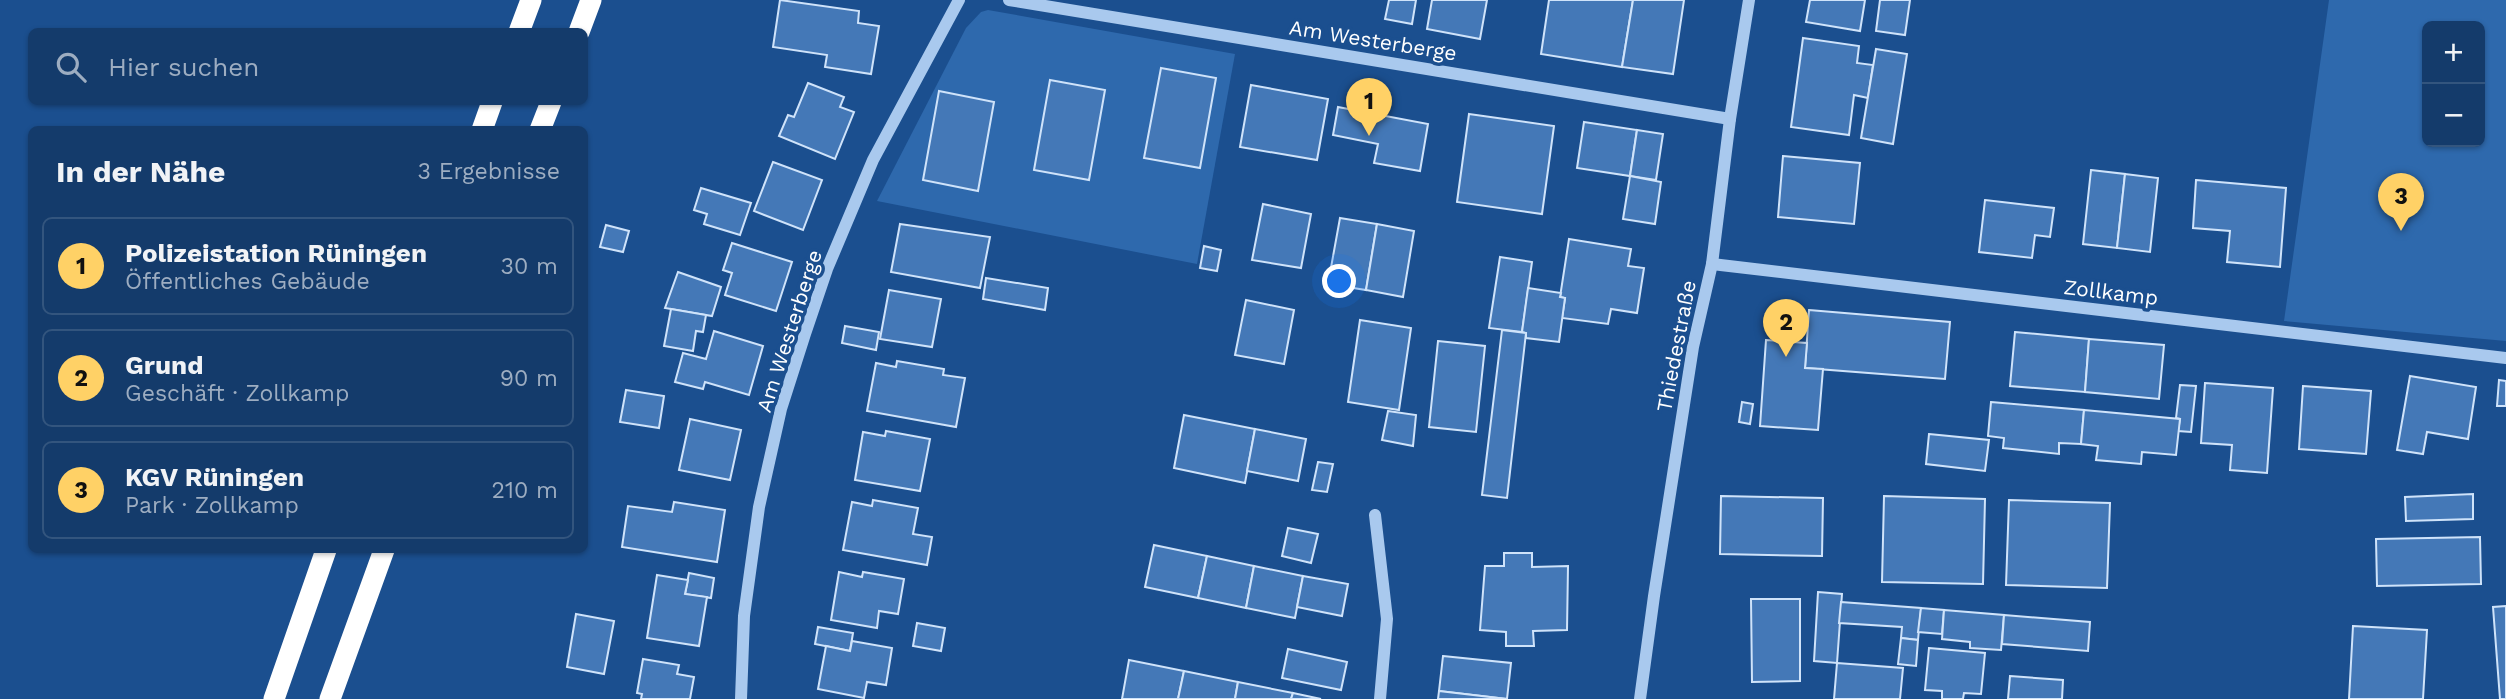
<!DOCTYPE html>
<html lang="de">
<head>
<meta charset="utf-8">
<style>
	body { margin:0; font-family:"Work Sans",sans-serif; background:#1d4271; color:#f1f3f6 }
	.controls { position:absolute; right:21px; top:21px; display:grid; overflow:hidden; border-radius:10px; box-shadow:0 2px 5px #0004 }
	.controls button { width:63px; height:63px; display:grid; place-items:center; padding:0; border:0; border-bottom:2px solid #33557e; background:#143b6b; color:#f1f3f6; font:35px sans-serif }
	.you { position:absolute; left:1340px; top:282px; width:24px; height:24px; margin:-18px; border:5px solid #fff; border-radius:50%; background:#1a73e8; box-shadow:0 0 0 10px #1a73e833 }
	.badge { display:grid; place-items:center; width:46px; height:46px; border-radius:50%; background:#ffd166; color:#111; font-size:23px; font-weight:700 }
	.pin { position:absolute; translate:-50% -58px; filter:drop-shadow(0 2px 4px #0008) }
	.pin::after { content:''; position:absolute; top:37px; width:24px; height:21px; background:inherit; clip-path:polygon(0 0,100% 0,50% 100%) }
	.list { margin:0; padding:0; list-style:none }
	h2 { display:flex; justify-content:space-between; align-items:center; height:91px; margin:0; padding:0 28px; font-size:30px }
	h2 small { font-size:23px; font-weight:400; color:#9dadc1 }
	.list li { display:grid; grid-template-columns:46px 1fr auto; gap:21px; align-items:center; box-sizing:border-box; height:98px; margin:0 14px 14px; padding:0 14px; border:2px solid #33557e; border-radius:10px }
	.list b { display:block; font-size:26px; white-space:nowrap }
	.list p { margin:0; font-size:23px; white-space:nowrap; color:#9dadc1 }
	.list em { font-size:23px; font-style:normal; color:#9dadc1 }
	.icon { flex:none; width:38px; height:38px; fill:none; stroke:currentColor; stroke-width:2; stroke-linecap:round; stroke-linejoin:round }
	.map { position:relative; flex:none; width:2506px; height:699px; overflow:hidden }
	.search { position:absolute; background:#143b6b; box-shadow:0 2px 5px #0004; left:28px; top:28px; width:560px; height:77px; display:flex; align-items:center; gap:18px; box-sizing:border-box; padding:0 24px; border-radius:10px; color:#9dadc1; font-size:26px }
	.panel { position:absolute; background:#143b6b; box-shadow:0 2px 5px #0004; left:28px; top:126px; width:560px; height:427px; border-radius:10px }
	.map>svg:first-child { display:block }
</style>
</head>
<body>
<div class="map">
<svg width="2506" height="699" viewBox="0 0 2506 699">
	<rect width="100%" height="100%" fill="#1b4f8f"/>
	<!-- green -->
	<g fill="#2e69ad" fill-rule="evenodd">
		<path d="M2329,0H2506V341L2284,321ZM2427,26H2480V142H2427Z"/>
		<polygon points="988,10 1235,54 1197,264 877,201 966,28 981,12"/>
	</g>
	<!-- building -->
	<g fill="#4478b7" stroke="#cfe3fa" stroke-width="2">
		<polygon points="780,0 859,11 858,23 879,26 871,74 825,67 827,55 773,47"/>
		<polygon points="1389,0 1416,0 1412,24 1385,19"/>
		<polygon points="1432,0 1487,0 1480,39 1427,29"/>
		<polygon points="1549,0 1633,0 1622,67 1541,54"/>
		<polygon points="1633,0 1684,0 1673,74 1622,67"/>
		<polygon points="1810,0 1865,0 1860,31 1806,22"/>
		<polygon points="1880,0 1910,0 1905,35 1876,31"/>
		<polygon points="1803,38 1859,46 1857,63 1873,65 1868,98 1854,95 1849,135 1791,127"/>
		<polygon points="1876,49 1907,54 1893,144 1861,138"/>
		<polygon points="1161,68 1216,78 1200,168 1144,158"/>
		<polygon points="1050,80 1105,90 1089,180 1034,170"/>
		<polygon points="808,83 844,97 840,107 854,112 835,159 779,136 788,115 794,117"/>
		<polygon points="1251,85 1328,99 1317,160 1240,147"/>
		<polygon points="939,91 994,102 978,191 923,180"/>
		<polygon points="1338,107 1428,124 1420,171 1374,163 1378,144 1333,135"/>
		<polygon points="1469,114 1554,126 1542,214 1457,202"/>
		<polygon points="1584,122 1637,130 1630,176 1577,168"/>
		<polygon points="1637,130 1663,134 1656,180 1630,176"/>
		<polygon points="1783,156 1860,163 1854,224 1778,217"/>
		<polygon points="773,162 822,180 803,230 754,211"/>
		<polygon points="2091,170 2125,174 2117,248 2083,244"/>
		<polygon points="2125,174 2158,178 2150,252 2117,248"/>
		<polygon points="1630,176 1661,182 1655,224 1623,219"/>
		<polygon points="2196,180 2286,188 2280,267 2227,262 2230,231 2193,228"/>
		<polygon points="701,188 751,203 740,235 704,224 707,214 694,210"/>
		<polygon points="1985,200 2054,208 2050,237 2035,235 2032,258 1979,252"/>
		<polygon points="1263,204 1311,214 1301,268 1252,260"/>
		<polygon points="1340,218 1377,224 1366,290 1328,284"/>
		<polygon points="900,224 990,237 980,288 891,272"/>
		<polygon points="1377,224 1414,231 1403,297 1366,290"/>
		<polygon points="606,225 629,231 623,252 600,247"/>
		<polygon points="1569,239 1631,249 1628,266 1644,268 1637,313 1611,309 1608,324 1562,318 1565,298 1560,297"/>
		<polygon points="732,243 792,262 776,311 725,295 732,273 723,270"/>
		<polygon points="1204,246 1221,250 1217,271 1200,268"/>
		<polygon points="1500,257 1532,262 1522,332 1489,328"/>
		<polygon points="678,272 721,287 712,316 665,308"/>
		<polygon points="986,278 1048,288 1045,310 983,299"/>
		<polygon points="1528,288 1561,293 1560,297 1565,298 1559,342 1526,338 1526,333 1522,332"/>
		<polygon points="889,290 941,299 932,347 880,339"/>
		<polygon points="1246,300 1294,310 1284,364 1235,355"/>
		<polygon points="671,309 706,315 703,332 696,331 693,351 664,346"/>
		<polygon points="1809,310 1950,322 1945,379 1805,368"/>
		<polygon points="1360,320 1411,328 1399,410 1348,402"/>
		<polygon points="845,326 879,332 876,350 842,343"/>
		<polygon points="1502,330 1526,333 1507,498 1482,495"/>
		<polygon points="714,331 763,346 749,395 705,382 703,389 675,382 683,353 706,359"/>
		<polygon points="2015,332 2089,339 2085,392 2010,386"/>
		<polygon points="2089,339 2164,345 2159,399 2085,392"/>
		<polygon points="1766,340 1807,343 1805,368 1823,369 1818,430 1760,426"/>
		<polygon points="1438,341 1485,346 1476,432 1429,427"/>
		<polygon points="897,361 944,369 943,375 965,378 956,427 867,411 876,363 896,367"/>
		<polygon points="2410,376 2476,387 2468,439 2427,432 2423,454 2397,450"/>
		<polygon points="2499,380 2506,381 2506,406 2497,406"/>
		<polygon points="2205,383 2273,388 2267,473 2230,470 2232,445 2201,443"/>
		<polygon points="2180,385 2196,386 2191,432 2178,431 2180,419 2176,418"/>
		<polygon points="2303,386 2371,391 2366,454 2299,449"/>
		<polygon points="626,390 664,396 659,428 620,422"/>
		<polygon points="1742,402 1753,404 1750,424 1739,422"/>
		<polygon points="1991,402 2084,410 2081,444 2059,443 2059,454 2003,448 2004,438 1988,436"/>
		<polygon points="2084,410 2180,419 2176,455 2142,452 2141,464 2096,460 2098,446 2081,444"/>
		<polygon points="1388,411 1416,415 1413,446 1382,440"/>
		<polygon points="1184,415 1255,429 1245,483 1174,468"/>
		<polygon points="690,419 741,430 730,480 679,470"/>
		<polygon points="1255,429 1306,439 1298,481 1247,471"/>
		<polygon points="886,431 930,439 920,491 855,480 863,432 885,436"/>
		<polygon points="1929,434 1989,440 1985,471 1926,464"/>
		<polygon points="1318,462 1333,464 1327,492 1312,490"/>
		<polygon points="2473,494 2473,519 2406,521 2405,497"/>
		<polygon points="1721,496 1823,498 1822,556 1720,554"/>
		<polygon points="1884,496 1985,499 1983,584 1882,582"/>
		<polygon points="873,500 918,508 913,534 932,537 927,565 843,550 852,502 872,506"/>
		<polygon points="2009,500 2110,503 2107,588 2006,585"/>
		<polygon points="674,502 725,510 717,562 622,547 628,506 672,512"/>
		<polygon points="1288,528 1318,534 1311,563 1282,556"/>
		<polygon points="2480,537 2481,584 2377,586 2376,539"/>
		<polygon points="1154,545 1207,556 1198,598 1145,587"/>
		<polygon points="1504,553 1532,553 1532,567 1568,566 1567,630 1533,631 1534,646 1506,646 1506,632 1480,630 1485,566 1504,566"/>
		<polygon points="1207,556 1254,566 1246,608 1198,598"/>
		<polygon points="1254,566 1303,576 1295,618 1246,608"/>
		<polygon points="839,572 862,577 863,572 904,579 898,614 879,611 877,628 831,620"/>
		<polygon points="689,573 714,578 711,598 685,594"/>
		<polygon points="657,575 688,580 685,594 707,597 699,646 647,638"/>
		<polygon points="1303,576 1348,584 1342,616 1297,607"/>
		<polygon points="1818,592 1842,594 1837,663 1814,661"/>
		<polygon points="1751,599 1800,599 1800,681 1752,682"/>
		<polygon points="1841,602 1921,608 1918,640 1901,638 1902,627 1839,623"/>
		<polygon points="2506,606 2506,699 2500,699 2493,607"/>
		<polygon points="1921,608 1944,610 1942,634 1918,632"/>
		<polygon points="1944,610 2004,615 2001,650 1970,648 1970,642 1942,639"/>
		<polygon points="576,614 614,621 604,674 567,667"/>
		<polygon points="2004,615 2090,622 2088,651 2002,644"/>
		<polygon points="917,623 945,628 941,651 913,646"/>
		<polygon points="2353,626 2427,630 2423,699 2349,699"/>
		<polygon points="818,627 853,633 850,651 815,644"/>
		<polygon points="1901,638 1918,640 1916,666 1898,664"/>
		<polygon points="852,641 892,648 886,685 867,682 864,698 818,689 826,646 850,651"/>
		<polygon points="1929,648 1985,653 1981,694 1964,693 1963,699 1942,699 1942,691 1925,690"/>
		<polygon points="1288,649 1347,662 1341,690 1282,678"/>
		<polygon points="1443,656 1511,663 1507,699 1439,691"/>
		<polygon points="643,659 679,665 677,674 694,677 690,699 641,699 642,694 637,693"/>
		<polygon points="1129,660 1184,671 1178,699 1122,699"/>
		<polygon points="1837,663 1903,668 1900,699 1834,699"/>
		<polygon points="1184,671 1238,682 1235,699 1178,699"/>
		<polygon points="2010,676 2063,680 2062,699 2008,699"/>
		<polygon points="1238,682 1293,693 1291,699 1235,699"/>
		<polygon points="1439,691 1507,699 1438,699"/>
		<polygon points="1293,693 1321,699 1291,699"/>
	</g>
	<g fill="none" stroke-linecap="round" stroke-linejoin="round">
		<!-- minor -->
		<g stroke="#a9c9ee" stroke-width="12">
			<polyline points="1009,0 1730,119"/>
			<polyline points="1712,264 2506,358"/>
			<polyline points="1375,515 1387,619 1380,699"/>
			<polyline points="741,699 744,616 759,507 781,409 805,334 827,269 873,160 959,0"/>
			<polyline points="1640,699 1654,596 1693,347 1712,264 1730,119 1749,0"/>
		</g>
		<!-- highway -->
		<g stroke="#fff" stroke-width="21">
			<polyline points="519,32 531,0"/>
			<polyline points="579,32 591,0"/>
			<polyline points="482,130 492,102"/>
			<polyline points="540,130 551,102"/>
			<polyline points="274,699 326,550"/>
			<polyline points="330,699 384,550"/>
		</g>
	</g>
	<g text-anchor="middle" dominant-baseline="central" stroke-width="7" stroke-linejoin="round" paint-order="stroke">
		<!-- street labels -->
		<g font-size="21" fill="#fff" stroke="#1b4f8f">
			<text transform="translate(1373 40) rotate(9)">Am Westerberge</text>
			<text transform="translate(2111 292) rotate(7)">Zollkamp</text>
			<text transform="translate(789 331) rotate(-72)">Am Westerberge</text>
			<text transform="translate(1676 346) rotate(-79)">Thiedestraße</text>
		</g>
	</g>
</svg>
<div class="controls">
<button>+</button>
<button>−</button>
</div>
<div class="you"></div>
<div class="pin badge" style="left:1369px;top:136px">1</div>
<div class="pin badge" style="left:1786px;top:357px">2</div>
<div class="pin badge" style="left:2401px;top:231px">3</div>
<div class="search"><svg class="icon" aria-label="search" viewBox="0 0 24 24"><circle cx="10" cy="10" r="6"/><path d="M15 15l6 6"/></svg>Hier suchen</div>
<section class="panel">
<h2>In der Nähe<small>3 Ergebnisse</small></h2>
<ul class="list">
<li><span class="badge">1</span><div><b>Polizeistation Rüningen</b><p>Öffentliches Gebäude</p></div><em>30 m</em></li>
<li><span class="badge">2</span><div><b>Grund</b><p>Geschäft · Zollkamp</p></div><em>90 m</em></li>
<li><span class="badge">3</span><div><b>KGV Rüningen</b><p>Park · Zollkamp</p></div><em>210 m</em></li>
</ul>
</section>
</div>
</body>
</html>
